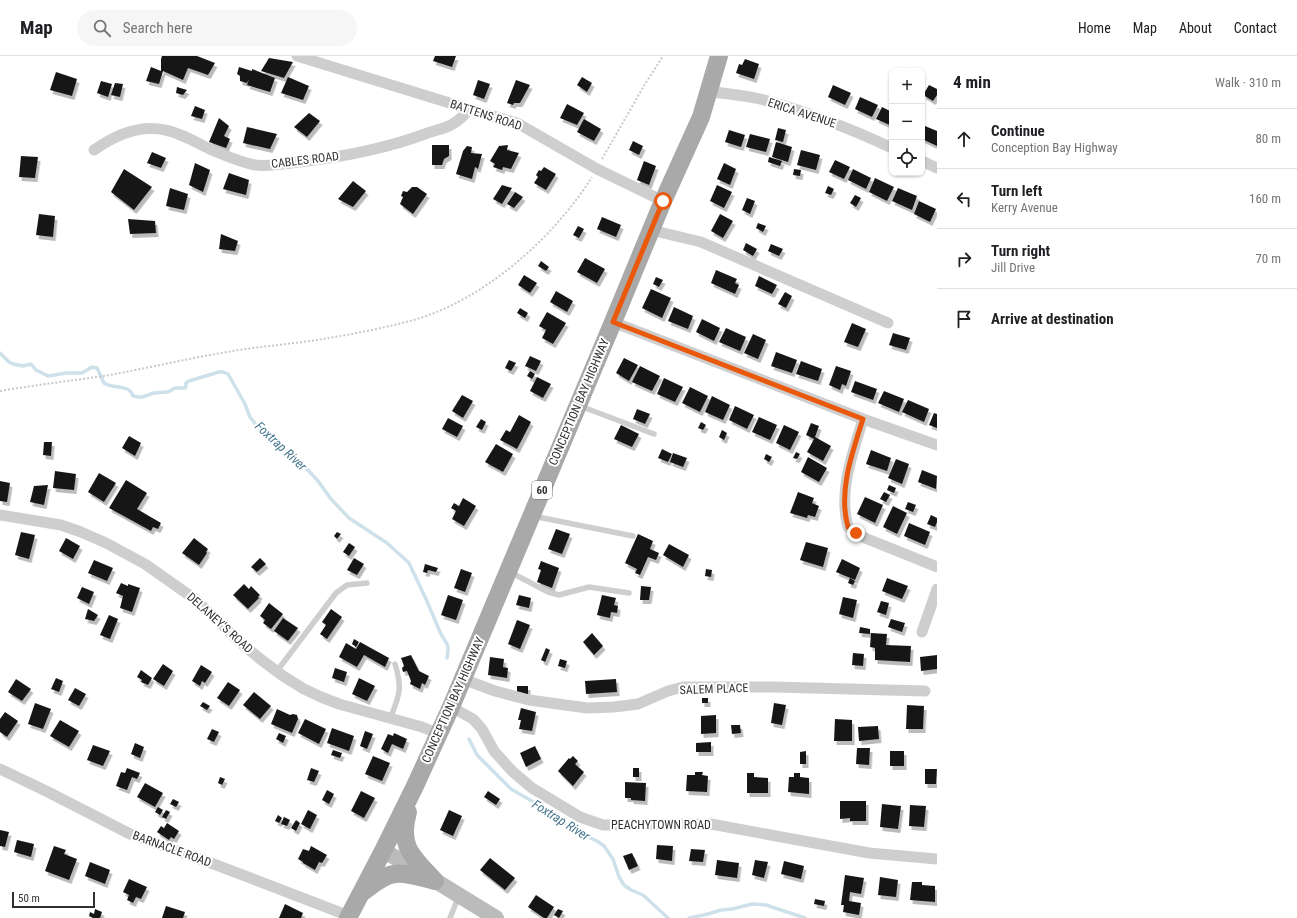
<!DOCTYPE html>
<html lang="en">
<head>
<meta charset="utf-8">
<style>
	body { margin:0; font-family:"Roboto Condensed",sans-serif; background:#f6f6f6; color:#202124 }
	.controls { position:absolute; right:12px; top:12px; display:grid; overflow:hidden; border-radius:8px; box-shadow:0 1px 3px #0004 }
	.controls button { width:36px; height:36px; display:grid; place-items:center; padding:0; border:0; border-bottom:1px solid #e0e0e0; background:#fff; color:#202124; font:20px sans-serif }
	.scale { position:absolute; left:12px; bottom:10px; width:83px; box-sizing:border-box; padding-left:4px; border:2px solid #313131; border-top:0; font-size:11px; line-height:14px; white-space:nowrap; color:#313131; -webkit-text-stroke:3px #fff; paint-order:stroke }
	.stop { position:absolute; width:12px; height:12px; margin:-9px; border:3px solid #ea580c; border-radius:50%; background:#fff }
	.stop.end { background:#ea580c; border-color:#fff; box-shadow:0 1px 4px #0008 }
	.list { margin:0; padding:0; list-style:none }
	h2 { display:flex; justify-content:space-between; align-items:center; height:52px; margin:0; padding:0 16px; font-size:17px }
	h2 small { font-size:13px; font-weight:400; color:#757577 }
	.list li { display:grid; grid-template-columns:26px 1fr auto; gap:12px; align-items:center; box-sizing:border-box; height:60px; padding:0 16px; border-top:1px solid #e0e0e0 }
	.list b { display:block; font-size:15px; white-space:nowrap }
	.list p { margin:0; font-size:13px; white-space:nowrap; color:#757577 }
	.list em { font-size:13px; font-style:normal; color:#757577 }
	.icon { flex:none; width:22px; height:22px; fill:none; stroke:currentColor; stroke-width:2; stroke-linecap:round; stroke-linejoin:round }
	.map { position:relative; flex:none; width:937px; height:862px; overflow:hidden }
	header { display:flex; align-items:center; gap:24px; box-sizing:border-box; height:56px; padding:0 20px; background:#fff; border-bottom:1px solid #e0e0e0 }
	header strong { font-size:19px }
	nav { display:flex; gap:22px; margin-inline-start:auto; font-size:14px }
	.search { width:280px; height:36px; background:#f6f6f6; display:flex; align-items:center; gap:10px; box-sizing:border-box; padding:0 14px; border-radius:22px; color:#757577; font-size:15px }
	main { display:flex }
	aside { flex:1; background:#fff }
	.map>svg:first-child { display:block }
</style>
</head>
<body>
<header>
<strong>Map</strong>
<div class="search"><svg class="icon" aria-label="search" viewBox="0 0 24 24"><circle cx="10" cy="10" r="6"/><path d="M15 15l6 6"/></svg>Search here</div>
<nav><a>Home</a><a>Map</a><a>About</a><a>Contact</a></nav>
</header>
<main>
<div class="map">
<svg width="937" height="862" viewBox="0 0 937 862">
	<defs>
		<filter id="shadow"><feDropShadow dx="2.5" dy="4" stdDeviation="0" flood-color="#0004"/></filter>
	</defs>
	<rect width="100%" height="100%" fill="#fff"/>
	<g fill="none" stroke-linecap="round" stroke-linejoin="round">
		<!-- stream -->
		<g stroke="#cee1ea" stroke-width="3.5">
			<path d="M0,297L9,306L13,308L23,310L31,308L36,314L48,320L66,317H82L92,311L97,312L104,327C112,333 130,328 133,340L138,341H142L154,337L168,336L175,332H185L186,330V327L189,325L219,316H223L228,318L245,348L250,361L261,375L306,412L318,425L331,443L349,462L387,487L409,507L426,543L440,576C446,589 450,585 447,602"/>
			<polyline points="469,683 477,699 511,733 537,748 554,762 586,780 597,785 604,790 613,803 619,821 624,829 631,834 643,839 668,862"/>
			<polyline points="689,862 708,858 721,854 732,853 752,848 766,849 805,862"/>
		</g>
	</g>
	<!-- building -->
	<g fill="#181818" filter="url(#shadow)">
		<polygon points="162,0 197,0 215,7 208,19 188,12 183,24 163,15 159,28 146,25 151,11 161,15 161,3"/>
		<polygon points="435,0 456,0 452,11 433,5"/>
		<polygon points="269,2 293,6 284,22 261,15"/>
		<polygon points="745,3 759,8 754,23 736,17 739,8 742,9"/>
		<polygon points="239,11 252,15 252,13 275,22 270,36 247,29 249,23 247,27 240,25 240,20 237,18"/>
		<polygon points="56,16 77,23 72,40 50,34"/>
		<polygon points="288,21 309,30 303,44 281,37"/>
		<polygon points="582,21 592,27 587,36 577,29"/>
		<polygon points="478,24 490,28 484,43 473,39"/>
		<polygon points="516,24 530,29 520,47 514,47 513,49 507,47"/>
		<polygon points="101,25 112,28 108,41 97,37"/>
		<polygon points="115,27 123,28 120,41 111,39"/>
		<polygon points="833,29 851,37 845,49 828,41"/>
		<polygon points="929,29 937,33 937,39 933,45 923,39"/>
		<polygon points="177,31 187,34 183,39 176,37"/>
		<polygon points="860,41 878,49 872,61 855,53"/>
		<polygon points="567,48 584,57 577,69 560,62"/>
		<polygon points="195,50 205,54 202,63 191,60"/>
		<polygon points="882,51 892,56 892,70 876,63"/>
		<polygon points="309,57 320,65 307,81 294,71"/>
		<polygon points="219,62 229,70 224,80 230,83 226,92 209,86"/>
		<polygon points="584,63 601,73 594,85 577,76"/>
		<polygon points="925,70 937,75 937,90 922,83 922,76"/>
		<polygon points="247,71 277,78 270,93 243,87"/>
		<polygon points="778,72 786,74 783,86 775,84"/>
		<polygon points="729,74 745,79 741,91 725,86"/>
		<polygon points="750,78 770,83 766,96 746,91"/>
		<polygon points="633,85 643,90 639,99 629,94"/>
		<polygon points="776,86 792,91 788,106 772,101"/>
		<polygon points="432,89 449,89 449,100 444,103 442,109 432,109"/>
		<polygon points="508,89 507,94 519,97 511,113 503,111 502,114 493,111 495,108 490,105 499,90"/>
		<polygon points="467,90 472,91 471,97 482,98 478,113 475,111 472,123 456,118 463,95"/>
		<polygon points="801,94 820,99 816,114 797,109"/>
		<polygon points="152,96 166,102 161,112 147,107"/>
		<polygon points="21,100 38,101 35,122 19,121"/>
		<polygon points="769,101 782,105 780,110 768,106"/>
		<polygon points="835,104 850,111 844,123 829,116"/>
		<polygon points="644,105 656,110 649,129 637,124"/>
		<polygon points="195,107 210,114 203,136 189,129"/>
		<polygon points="724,107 736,113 730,129 717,123"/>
		<polygon points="544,111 556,118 546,134 534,127 538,121 536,119 539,114 541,115"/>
		<polygon points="124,113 152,131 134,154 111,136"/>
		<polygon points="794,113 801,114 800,120 793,119"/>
		<polygon points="853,113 871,122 866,133 848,124"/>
		<polygon points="229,117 249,124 246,139 223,133"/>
		<polygon points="875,122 894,131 887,145 869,136"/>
		<polygon points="353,125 366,135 353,151 338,143"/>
		<polygon points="502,129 512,132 502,148 493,143"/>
		<polygon points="717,129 732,136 724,152 710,145"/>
		<polygon points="828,130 834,133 831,139 825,137"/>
		<polygon points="412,131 417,131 427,138 413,158 400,148 403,141 401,140 403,135 407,136"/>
		<polygon points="170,132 188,138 184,154 166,150"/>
		<polygon points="898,132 917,140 912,154 892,145"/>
		<polygon points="515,136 523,141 514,152 507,148"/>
		<polygon points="855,139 861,142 856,151 850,147"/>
		<polygon points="747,142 755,145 750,158 742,154"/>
		<polygon points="919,145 936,153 930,166 914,158"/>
		<polygon points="39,158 55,160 53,181 36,179"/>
		<polygon points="720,158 733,165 723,182 711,175"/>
		<polygon points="602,161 621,169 616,181 597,173"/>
		<polygon points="128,163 155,165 156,177 130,178"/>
		<polygon points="758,167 766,170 763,176 756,172"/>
		<polygon points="578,170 584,173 579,182 573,179"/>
		<polygon points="221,178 238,185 235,195 219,193"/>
		<polygon points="746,187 757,193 753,200 743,194"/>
		<polygon points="771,188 783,193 779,200 768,195"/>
		<polygon points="585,202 605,213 597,227 577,216"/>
		<polygon points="541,205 549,211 546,215 538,210"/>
		<polygon points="716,214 737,223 735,227 739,229 735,238 711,227"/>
		<polygon points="524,219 537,227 530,237 518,229"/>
		<polygon points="759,220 777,229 772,238 755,230"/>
		<polygon points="656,221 663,224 659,231 653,228"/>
		<polygon points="651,233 671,242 662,262 642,252"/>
		<polygon points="556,235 573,245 567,256 550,246"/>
		<polygon points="785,236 792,240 786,252 778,248"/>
		<polygon points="674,251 693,260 688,273 668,265"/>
		<polygon points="520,252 528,257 525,262 517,257"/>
		<polygon points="547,256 566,267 553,288 542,282 546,274 539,270"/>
		<polygon points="702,263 720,272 714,285 696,276"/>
		<polygon points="852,267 866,273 858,291 844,286"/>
		<polygon points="726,272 746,281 740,295 719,286"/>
		<polygon points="893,277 910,282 906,294 889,289"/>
		<polygon points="753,278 766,284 758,303 744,297"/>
		<polygon points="776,296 797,304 792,317 771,310"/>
		<polygon points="530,300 541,305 536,315 525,310"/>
		<polygon points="624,302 638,309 629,325 616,317"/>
		<polygon points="509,304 516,307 511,315 505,312"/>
		<polygon points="801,305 822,313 818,325 796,318"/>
		<polygon points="640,310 660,320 652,335 632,326"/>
		<polygon points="836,310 851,315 846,330 842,328 840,334 829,329"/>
		<polygon points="530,315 535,318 532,323 527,320"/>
		<polygon points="537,321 551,328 543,342 530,335"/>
		<polygon points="664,322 683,331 675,346 657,338"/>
		<polygon points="855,325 877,333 873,344 851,336"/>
		<polygon points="690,331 708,340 700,356 682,347"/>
		<polygon points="884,335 904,343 899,356 878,347"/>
		<polygon points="462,339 473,345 463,362 452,355"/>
		<polygon points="712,340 730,349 723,364 705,356"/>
		<polygon points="908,344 929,353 924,366 902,356"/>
		<polygon points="735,350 754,359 747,373 729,364"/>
		<polygon points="637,353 650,358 645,368 633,363"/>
		<polygon points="934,357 937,358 937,372 929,369"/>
		<polygon points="519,359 531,366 517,393 500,384 506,374 510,376"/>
		<polygon points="759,361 777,369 770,384 752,376"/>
		<polygon points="448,362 463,370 457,381 442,373"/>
		<polygon points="481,363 486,366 482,374 476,371"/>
		<polygon points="701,366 706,369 703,374 698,372"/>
		<polygon points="811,367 819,370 815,381 831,390 823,405 807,396 814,383 806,379"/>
		<polygon points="621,369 639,378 632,391 614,383"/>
		<polygon points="784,369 799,376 790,394 776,387"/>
		<polygon points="722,374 727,377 724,384 719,381"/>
		<polygon points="129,380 141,387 135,400 122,392"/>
		<polygon points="44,386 52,386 51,400 43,399"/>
		<polygon points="496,388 513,398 503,416 485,406"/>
		<polygon points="662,393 672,398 668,406 658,402"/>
		<polygon points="871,394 891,402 887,415 866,408"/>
		<polygon points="796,396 800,398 797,403 793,402"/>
		<polygon points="673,397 687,402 683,411 670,406"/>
		<polygon points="766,398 772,401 769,406 764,403"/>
		<polygon points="808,401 827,412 819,426 801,416"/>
		<polygon points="896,403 909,408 902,428 888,422"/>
		<polygon points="922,414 937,420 936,433 918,426"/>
		<polygon points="55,415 76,418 74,434 53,432"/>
		<polygon points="99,417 116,427 104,446 88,436"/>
		<polygon points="126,424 147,437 137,453 161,467 158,473 153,471 151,475 109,452"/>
		<polygon points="0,425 10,427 7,446 0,445"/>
		<polygon points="48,429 44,449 30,446 34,430"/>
		<polygon points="889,429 896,432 894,437 887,434"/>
		<polygon points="798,436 814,442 812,447 819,450 815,461 808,459 807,462 790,457"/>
		<polygon points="884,436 890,439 886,446 880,443"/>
		<polygon points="865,441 883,449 875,467 857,458"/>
		<polygon points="463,442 476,450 464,470 452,463 456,455 451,452 454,447 459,450"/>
		<polygon points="908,446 916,449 913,456 905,453"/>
		<polygon points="893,450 907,457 897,478 883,471"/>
		<polygon points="931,459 937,462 937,466 935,471 927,468"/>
		<polygon points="909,467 930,476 925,489 904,480"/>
		<polygon points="556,473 570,478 562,498 548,493"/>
		<polygon points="21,476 35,479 29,503 15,499"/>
		<polygon points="337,476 341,478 337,483 334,480"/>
		<polygon points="638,478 653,485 650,493 659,497 656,504 648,501 640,519 635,517 637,513 625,507"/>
		<polygon points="66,482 80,490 73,503 59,495"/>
		<polygon points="194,482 208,493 206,496 207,497 199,509 182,497"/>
		<polygon points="806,486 828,492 823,511 800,504"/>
		<polygon points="349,487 355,491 349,500 343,496"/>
		<polygon points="669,488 689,499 683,511 663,499"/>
		<polygon points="260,502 266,508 257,516 251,511"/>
		<polygon points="354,502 364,508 357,519 347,514"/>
		<polygon points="842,503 860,512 855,524 836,516"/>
		<polygon points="94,504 113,512 107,525 88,517"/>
		<polygon points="541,505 559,512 552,532 537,526 541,514 538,513"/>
		<polygon points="425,508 438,512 436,516 428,514 427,517 423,516"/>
		<polygon points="461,513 472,517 465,536 454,532"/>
		<polygon points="706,513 712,514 711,521 705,520"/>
		<polygon points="850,522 855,525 853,529 848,527"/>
		<polygon points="887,522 908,530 902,543 882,535"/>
		<polygon points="121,527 128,530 128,528 140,532 132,556 120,552 123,540 116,537"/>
		<polygon points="244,528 249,533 251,530 260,539 258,541 259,542 248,553 233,539"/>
		<polygon points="641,530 651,531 649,544 640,544"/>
		<polygon points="82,531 94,536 89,548 77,542"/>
		<polygon points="448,539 463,544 456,564 441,559"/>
		<polygon points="519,539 531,542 529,552 516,549"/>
		<polygon points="602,539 616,542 614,549 618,550 617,557 611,556 610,562 597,559"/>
		<polygon points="843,541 857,544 853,562 839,558"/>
		<polygon points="881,545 889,547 886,559 877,556"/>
		<polygon points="269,547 283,558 271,573 263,567 265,564 260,560"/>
		<polygon points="88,553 98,559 94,565 85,563"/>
		<polygon points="331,553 342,561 327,583 320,578 326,569 322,566"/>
		<polygon points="109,559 118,563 110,583 100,579"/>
		<polygon points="283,562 298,572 288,585 274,575"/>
		<polygon points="891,563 905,567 902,576 888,571"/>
		<polygon points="517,564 530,569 520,593 508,588"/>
		<polygon points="860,571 870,573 870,578 859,577"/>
		<polygon points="592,577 603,590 594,599 583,586"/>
		<polygon points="871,577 887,578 886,589 911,590 910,606 875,604 875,592 870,591"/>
		<polygon points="354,583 359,586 356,591 352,588"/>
		<polygon points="360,586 389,602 385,611 364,599 357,611 339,601 346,587 356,593"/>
		<polygon points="546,592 550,594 545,606 541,604"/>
		<polygon points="853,597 864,598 863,610 852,609"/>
		<polygon points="411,599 419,615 429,620 425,629 422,627 420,633 410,628 411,625 407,615 403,616 402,612 404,610 401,602"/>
		<polygon points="937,599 937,613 921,615 920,601"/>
		<polygon points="490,601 504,603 503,611 508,612 507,622 488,619"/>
		<polygon points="560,603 567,605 565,612 558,610"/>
		<polygon points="163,608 173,615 164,630 153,623"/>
		<polygon points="201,609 212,616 205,627 202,625 200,630 192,625"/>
		<polygon points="335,612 347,616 344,626 332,622"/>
		<polygon points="141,614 152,622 148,629 141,626 142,624 137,621"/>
		<polygon points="56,622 63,625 59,636 51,633"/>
		<polygon points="359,622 375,630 367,645 352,638"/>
		<polygon points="16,623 31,633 22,645 8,636"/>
		<polygon points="616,623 617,636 586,638 585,625"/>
		<polygon points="228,626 240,634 229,650 217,642"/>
		<rect x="517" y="630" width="11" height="9"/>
		<polygon points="75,632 86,638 79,650 68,644"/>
		<polygon points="254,636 271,650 260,663 243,649"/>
		<rect x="702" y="642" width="6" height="5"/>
		<polygon points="203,646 210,650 207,654 200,650"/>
		<polygon points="35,647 51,653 43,673 28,668"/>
		<polygon points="774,647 786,649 782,669 771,667"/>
		<polygon points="907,649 924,650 923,673 906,673"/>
		<polygon points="521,652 536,656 532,675 519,673 521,664 518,664"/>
		<polygon points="277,653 290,659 293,658 297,659 298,663 292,677 271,668"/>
		<polygon points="5,656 18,665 7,681 0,676 0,663"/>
		<polygon points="716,659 716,677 701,678 701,660"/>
		<polygon points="305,663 326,673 319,688 298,677"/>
		<polygon points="835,663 852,664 852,685 834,685"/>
		<polygon points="60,664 79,675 69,691 50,680"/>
		<polygon points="731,669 740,669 741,677 732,678"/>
		<polygon points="878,670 879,683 859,685 858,671"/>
		<polygon points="332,672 354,680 349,695 327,687"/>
		<polygon points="212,673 219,676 214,686 207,683"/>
		<polygon points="365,675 373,678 367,693 360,690"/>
		<polygon points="279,677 286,680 283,687 276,683"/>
		<polygon points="394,677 407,683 403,693 392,688 388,697 381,693 388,678 393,680"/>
		<polygon points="711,686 711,696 696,696 696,687"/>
		<polygon points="135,687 144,691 140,702 131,698"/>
		<polygon points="93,689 110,695 103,710 87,704"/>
		<polygon points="535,690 541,703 526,711 520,697"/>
		<polygon points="857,692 870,692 869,709 856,708"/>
		<polygon points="333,694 342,697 340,702 331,699"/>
		<polygon points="806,695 806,708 800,708 800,696"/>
		<rect x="890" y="695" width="14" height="15"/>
		<polygon points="373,700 390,707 382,725 365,718"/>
		<polygon points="573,700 578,705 575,708 584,716 573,730 558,715 569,702 570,703"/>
		<polygon points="127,712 140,717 137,723 132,721 127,734 116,730 121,716 125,717"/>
		<polygon points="311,712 319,715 314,726 307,724"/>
		<rect x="633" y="712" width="6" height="9"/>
		<polygon points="925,713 937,713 936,728 925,728"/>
		<polygon points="695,716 703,716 702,719 708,720 707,736 686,735 687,719 695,719"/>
		<polygon points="747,717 754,717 754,721 768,722 768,737 747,737"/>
		<polygon points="794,717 800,717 800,721 809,722 809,738 788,736 789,721 794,721"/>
		<polygon points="220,721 225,723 222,729 218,727"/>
		<polygon points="625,726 646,727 645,745 631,744 631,742 625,742"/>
		<polygon points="145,727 163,737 155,751 137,741"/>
		<polygon points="327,734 334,738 329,748 322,744"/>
		<polygon points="361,735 375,742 364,762 351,755"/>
		<polygon points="488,735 500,743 496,749 484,741"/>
		<polygon points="173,743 179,746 176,751 170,748"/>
		<polygon points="840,745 866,745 866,765 850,765 850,762 840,763"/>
		<polygon points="882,748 901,750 898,773 880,771"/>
		<polygon points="910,749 926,750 924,771 909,770"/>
		<polygon points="158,751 163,754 160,759 155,756"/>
		<polygon points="166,754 170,756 166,763 162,761"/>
		<polygon points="308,754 317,759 310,773 301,768"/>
		<polygon points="449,754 462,760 453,780 440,774"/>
		<polygon points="278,759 282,762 279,767 275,765"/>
		<polygon points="284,761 290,764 287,770 281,768"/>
		<polygon points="296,764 300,767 296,775 291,772"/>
		<polygon points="167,767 179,775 174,783 171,781 169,784 157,776 161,770 164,772"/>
		<polygon points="0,774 9,776 5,791 0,790"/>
		<polygon points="17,784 34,788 31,801 14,796"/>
		<polygon points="657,789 673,790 672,805 656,803"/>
		<polygon points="54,790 66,794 64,798 77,803 69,824 45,815"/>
		<polygon points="311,790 327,799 322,807 319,806 315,814 303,807 303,806 298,803 303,793 309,795"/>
		<polygon points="691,793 705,794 703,806 689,805"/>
		<polygon points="632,797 638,810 629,814 623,800"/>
		<polygon points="490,802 515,822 505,834 480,814"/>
		<polygon points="717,804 739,807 737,822 715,819"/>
		<polygon points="755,804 768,806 764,822 752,819"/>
		<polygon points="784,805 804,810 801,823 781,818"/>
		<polygon points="90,806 110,814 105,828 85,820"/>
		<polygon points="845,819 864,822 861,838 850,836 849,845 861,847 859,859 843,856 844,849 841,849"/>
		<polygon points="880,821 898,824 896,841 878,839"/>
		<polygon points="129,823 147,831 141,843 136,841 133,847 127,844 129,839 123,836"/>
		<polygon points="912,826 922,826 922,829 935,830 935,846 910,844"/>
		<polygon points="536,839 554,851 547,862 544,862 528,851"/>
		<polygon points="815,843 825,845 824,850 814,848"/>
		<polygon points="285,848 303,857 301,862 279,862"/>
		<polygon points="166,850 185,856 183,862 162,862"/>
		<polygon points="95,853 102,856 100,862 93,862 89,860 90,856 94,858"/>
		<polygon points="558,853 563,855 559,862 554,859"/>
	</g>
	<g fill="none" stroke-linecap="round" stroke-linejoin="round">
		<!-- path -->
		<g stroke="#c8c8c8" stroke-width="2" stroke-dasharray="2 2" stroke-linecap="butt">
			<polyline points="602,103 645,28 663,0"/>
			<path d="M0,335C35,329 69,325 104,320C149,312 194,301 239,294C265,290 291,288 317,284C348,279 380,273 410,265C482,246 553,183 592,121"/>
		</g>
		<!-- service -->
		<g stroke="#cecece" stroke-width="5.5">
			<polyline points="580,350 654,378"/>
			<polyline points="533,460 633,480"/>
			<polyline points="510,516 548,536 559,539 589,531 629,537"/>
			<polyline points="277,615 336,537 347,529 367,527"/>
			<path d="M390,663C399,640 403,633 395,608"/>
			<polyline points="450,862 458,842"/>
		</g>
		<!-- minor -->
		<g stroke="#cecece" stroke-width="11">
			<polyline points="297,0 469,53 517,67 597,113 663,145"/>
			<path d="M708,35C725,38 743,39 760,43C806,55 849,72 892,92"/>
			<path d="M94,94C115,79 139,68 165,74C181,77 197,87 212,94C226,100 240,106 255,109C272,111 290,107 307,105C347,100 387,92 425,78C433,75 443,73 451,69C458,65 464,60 469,53"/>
			<polyline points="922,105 937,112"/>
			<polyline points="651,174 701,186 888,267"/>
			<polyline points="613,266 863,363 937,389"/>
			<path d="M863,363C853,397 838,435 848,471L865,482L937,511"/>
			<polyline points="0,459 61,469 81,476 106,487 145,508 196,544 240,586 259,602 283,620 304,633 321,641 339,648 422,671 439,678"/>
			<polyline points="922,576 937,533"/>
			<polyline points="463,623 495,635 529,644 587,652 614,651 638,648 668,635 683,631 774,631 925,635"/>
			<polyline points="451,651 473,663 482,673 494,695 512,715 532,732 580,761 603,769 711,768 869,797 937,803"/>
			<polyline points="0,713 48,736 130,778 219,810 349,860"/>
		</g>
		<!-- secondary -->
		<polyline stroke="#bbb" stroke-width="16" points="383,795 408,808 496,862"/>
		<!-- primary -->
		<g stroke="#a9a9a9" stroke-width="18">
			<path d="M408,756C398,791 413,801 435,825"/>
			<path d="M363,836C372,829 382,820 394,818C405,816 424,822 435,825"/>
			<polyline points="348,862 383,795 415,730 451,651 613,266 663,145 701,61 719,0"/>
		</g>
	</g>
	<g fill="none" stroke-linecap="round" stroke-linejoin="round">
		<!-- route -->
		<path stroke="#ea580c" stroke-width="5" d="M663,145L613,266L863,363C852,397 838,436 848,471L856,477"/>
	</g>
	<g text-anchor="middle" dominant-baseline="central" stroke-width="4" stroke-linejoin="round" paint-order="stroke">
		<!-- shield labels -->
		<rect fill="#fff" stroke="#6f6f6f" stroke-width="1" x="532" y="425" width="20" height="18" rx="3"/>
		<g font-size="11" font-weight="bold" fill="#313131">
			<text x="542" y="434">60</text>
		</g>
		<!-- street labels -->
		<g font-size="12" fill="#313131" stroke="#fff">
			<text transform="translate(802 57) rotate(18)">ERICA AVENUE</text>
			<text transform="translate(486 59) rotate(18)">BATTENS ROAD</text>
			<text transform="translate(305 104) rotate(-7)">CABLES ROAD</text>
			<text transform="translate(579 346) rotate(-67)">CONCEPTION BAY HIGHWAY</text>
			<text transform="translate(220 567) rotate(42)">DELANEY'S ROAD</text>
			<text transform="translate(714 633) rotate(-2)">SALEM PLACE</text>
			<text transform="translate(453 644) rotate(-66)">CONCEPTION BAY HIGHWAY</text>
			<text x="661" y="769">PEACHYTOWN ROAD</text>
			<text transform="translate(172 793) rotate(20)">BARNACLE ROAD</text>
		</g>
		<!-- water labels -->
		<g font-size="13" font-style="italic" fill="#44758e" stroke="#fff">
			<text transform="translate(281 390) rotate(43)">Foxtrap River</text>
			<text transform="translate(561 764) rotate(32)">Foxtrap River</text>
		</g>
	</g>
</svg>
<div class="controls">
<button>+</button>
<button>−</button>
<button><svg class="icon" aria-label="locate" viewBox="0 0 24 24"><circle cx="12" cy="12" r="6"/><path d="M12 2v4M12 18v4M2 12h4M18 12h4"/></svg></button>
</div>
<div class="scale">50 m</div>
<div class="stop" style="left:663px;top:145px"></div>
<div class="stop end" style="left:856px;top:477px"></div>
</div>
<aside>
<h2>4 min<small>Walk · 310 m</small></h2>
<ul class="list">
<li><svg class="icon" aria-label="ahead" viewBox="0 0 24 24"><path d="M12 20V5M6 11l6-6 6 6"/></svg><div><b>Continue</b><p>Conception Bay Highway</p></div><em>80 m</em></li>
<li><svg class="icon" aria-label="left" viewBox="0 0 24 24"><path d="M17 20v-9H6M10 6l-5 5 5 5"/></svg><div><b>Turn left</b><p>Kerry Avenue</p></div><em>160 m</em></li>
<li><svg class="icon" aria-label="right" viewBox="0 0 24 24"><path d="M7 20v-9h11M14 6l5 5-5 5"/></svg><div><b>Turn right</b><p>Jill Drive</p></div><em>70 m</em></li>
<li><svg class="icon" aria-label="arrive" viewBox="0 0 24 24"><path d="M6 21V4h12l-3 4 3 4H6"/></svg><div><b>Arrive at destination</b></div></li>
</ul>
</aside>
</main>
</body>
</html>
